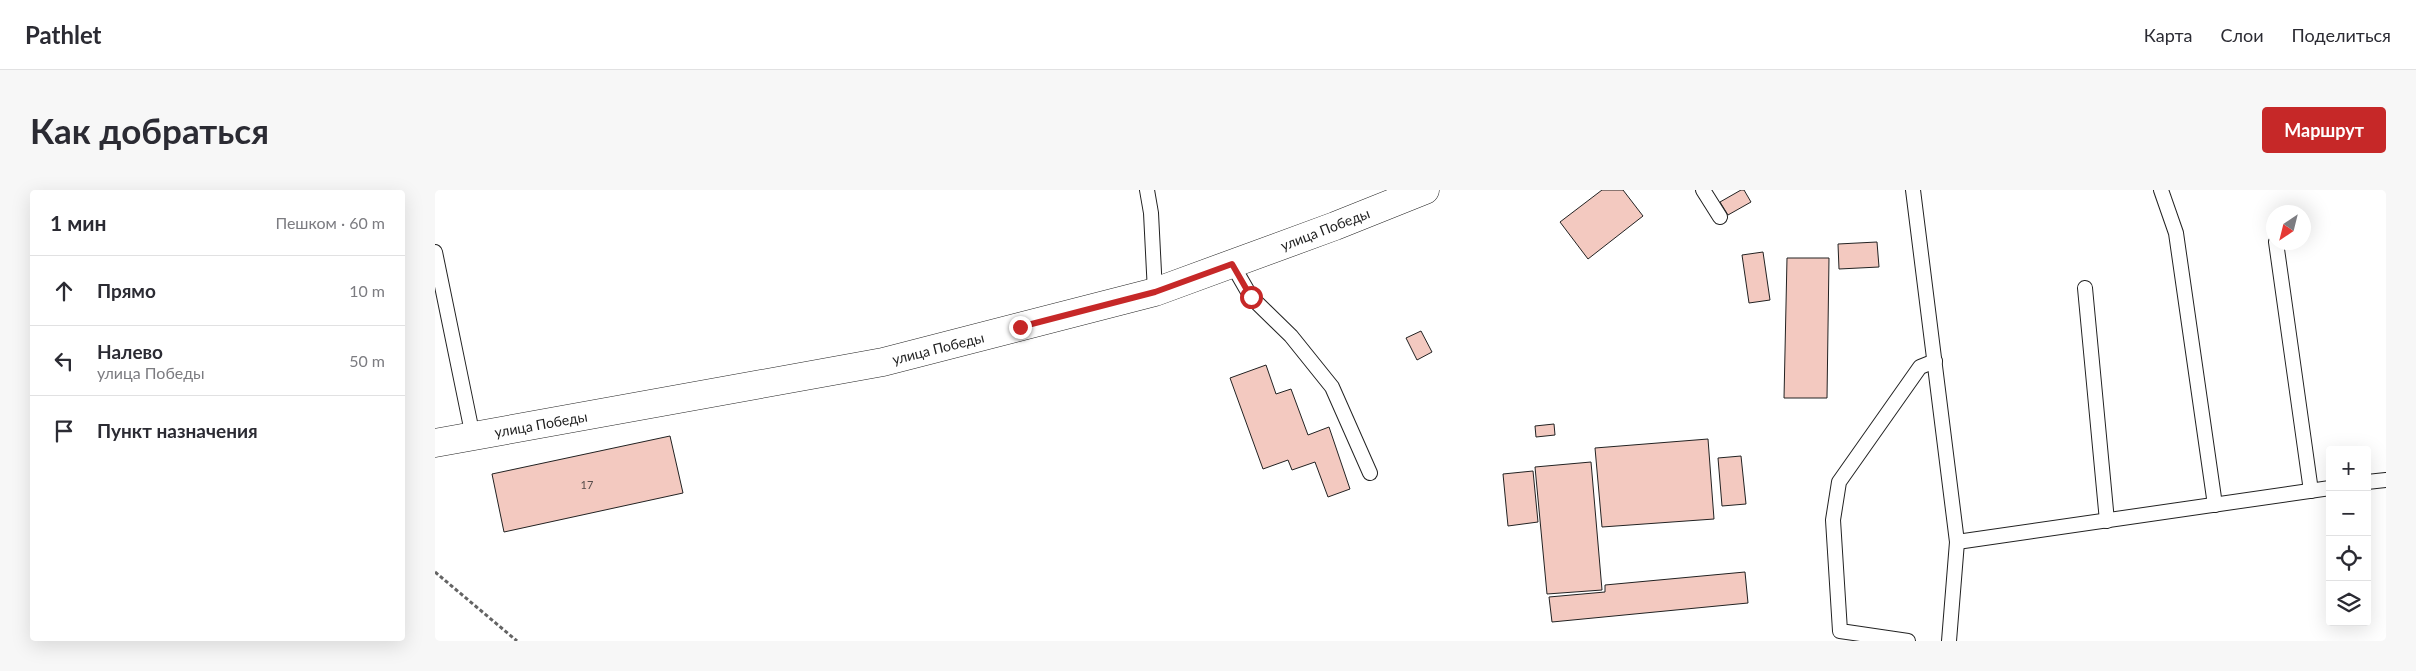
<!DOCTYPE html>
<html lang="ru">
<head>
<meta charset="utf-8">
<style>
	body { margin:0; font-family:Lato,sans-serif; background:#f7f7f7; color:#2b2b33 }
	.controls { position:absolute; right:15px; bottom:15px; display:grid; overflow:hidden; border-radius:5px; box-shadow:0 5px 20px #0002 }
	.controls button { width:45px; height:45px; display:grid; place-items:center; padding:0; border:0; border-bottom:1px solid #e1e1e2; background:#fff; color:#2b2b33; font:25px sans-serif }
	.compass { position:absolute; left:1831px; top:15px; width:45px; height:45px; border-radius:50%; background:#fff; box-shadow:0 5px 20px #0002; rotate:215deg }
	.stop { position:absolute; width:15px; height:15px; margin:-11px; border:4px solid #c62828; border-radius:50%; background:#fff }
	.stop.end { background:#c62828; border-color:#fff; box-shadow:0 1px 5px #0008 }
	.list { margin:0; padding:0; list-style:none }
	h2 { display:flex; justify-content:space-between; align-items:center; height:65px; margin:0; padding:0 20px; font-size:21px }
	h2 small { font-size:16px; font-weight:400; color:#7c7c81 }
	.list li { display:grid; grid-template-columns:32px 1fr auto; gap:15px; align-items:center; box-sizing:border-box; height:70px; padding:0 20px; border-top:1px solid #e1e1e2 }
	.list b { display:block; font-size:19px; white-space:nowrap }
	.list p { margin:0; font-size:16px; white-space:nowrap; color:#7c7c81 }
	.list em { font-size:16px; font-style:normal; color:#7c7c81 }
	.icon { flex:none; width:28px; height:28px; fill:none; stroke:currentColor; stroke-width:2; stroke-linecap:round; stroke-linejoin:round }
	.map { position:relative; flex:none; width:1951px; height:451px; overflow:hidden; border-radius:5px }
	header { display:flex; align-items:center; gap:30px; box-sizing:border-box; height:70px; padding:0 25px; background:#fff; border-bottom:1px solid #e1e1e2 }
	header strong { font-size:24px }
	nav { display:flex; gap:28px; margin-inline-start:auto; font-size:18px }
	.intro { display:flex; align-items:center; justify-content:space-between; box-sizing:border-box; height:120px; padding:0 30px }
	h1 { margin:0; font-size:35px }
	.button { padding:12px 22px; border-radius:5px; background:#c62828; color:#fff; font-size:18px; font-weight:700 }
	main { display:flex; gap:30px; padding:0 30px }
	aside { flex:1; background:#fff; border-radius:5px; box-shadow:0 5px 20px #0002 }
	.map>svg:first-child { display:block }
</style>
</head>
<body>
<header>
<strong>Pathlet</strong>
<nav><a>Карта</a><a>Слои</a><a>Поделиться</a></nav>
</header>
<div class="intro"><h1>Как добраться</h1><a class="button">Маршрут</a></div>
<main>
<aside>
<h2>1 мин<small>Пешком · 60 m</small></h2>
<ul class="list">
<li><svg class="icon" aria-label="ahead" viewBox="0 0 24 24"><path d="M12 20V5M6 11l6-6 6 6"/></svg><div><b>Прямо</b></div><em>10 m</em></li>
<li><svg class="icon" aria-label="left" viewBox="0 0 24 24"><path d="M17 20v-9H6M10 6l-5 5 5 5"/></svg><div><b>Налево</b><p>улица Победы</p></div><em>50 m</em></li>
<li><svg class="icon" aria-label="arrive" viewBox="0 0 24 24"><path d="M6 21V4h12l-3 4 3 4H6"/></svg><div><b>Пункт назначения</b></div></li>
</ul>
</aside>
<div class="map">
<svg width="1951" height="451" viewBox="0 0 1951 451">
	<rect width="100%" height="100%" fill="#fff"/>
	<!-- building -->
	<g fill="#f3c9c0" stroke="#222">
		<polygon points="1167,0 1188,0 1208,26 1153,69 1125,32"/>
		<polygon points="1306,0 1309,0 1316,12 1293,25 1285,12"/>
		<polygon points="1442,52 1444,77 1404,79 1403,54"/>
		<polygon points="1328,62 1335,110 1314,113 1307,65"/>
		<polygon points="1352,68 1394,68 1392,208 1349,208"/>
		<polygon points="986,141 997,162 982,170 971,148"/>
		<polygon points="831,175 841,204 856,199 873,245 894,237 915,299 893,307 880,272 857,280 853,270 828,279 795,188"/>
		<polygon points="1119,234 1120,245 1101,247 1100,236"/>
		<polygon points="235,246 248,303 69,342 57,284"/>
		<polygon points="1273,249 1279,329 1167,337 1160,258"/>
		<polygon points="1306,266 1311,314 1287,316 1283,268"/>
		<polygon points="1156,272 1167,400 1112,404 1100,277"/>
		<polygon points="1098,281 1103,332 1073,336 1068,284"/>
		<polygon points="1310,382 1313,413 1117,432 1114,407 1170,402 1170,395"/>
	</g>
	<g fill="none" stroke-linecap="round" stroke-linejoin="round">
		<defs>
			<g id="service">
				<polyline points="712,0 716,23 720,102"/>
				<polyline points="1268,0 1285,27"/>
				<polyline points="1478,0 1522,352 1514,451"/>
				<polyline points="1726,0 1741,43 1780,315"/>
				<polyline points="1841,52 1876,301"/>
				<polyline points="0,62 38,247"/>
				<polyline points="797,74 816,107 856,146 897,197 935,283"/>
				<polyline points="1650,98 1672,331"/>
				<polyline points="1932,292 1951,290"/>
				<polyline points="1522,352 1895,298"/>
				<polyline points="1473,451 1405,441 1398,330 1404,292 1485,177 1500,171"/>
			</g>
			<polyline id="tertiary" points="0,253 448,172 720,102 900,36 990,0"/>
		</defs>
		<!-- service casing -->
		<use href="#service" stroke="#222" stroke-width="16"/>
		<!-- tertiary casing -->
		<use href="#tertiary" stroke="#222" stroke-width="29"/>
		<!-- path -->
		<polyline stroke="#646464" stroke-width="3" stroke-dasharray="4 2.5" stroke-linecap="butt" points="0,382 82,451"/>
		<!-- service -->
		<use href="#service" stroke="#fff" stroke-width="14"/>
		<!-- tertiary -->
		<use href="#tertiary" stroke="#fff" stroke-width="28"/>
	</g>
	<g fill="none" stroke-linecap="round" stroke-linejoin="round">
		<!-- route -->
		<polyline stroke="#c62828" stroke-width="6" points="585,137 720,102 797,74 816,107"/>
	</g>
	<g text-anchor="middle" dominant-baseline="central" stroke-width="4" stroke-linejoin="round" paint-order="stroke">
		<!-- number labels -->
		<g font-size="11" fill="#564c4a">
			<text x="152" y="294">17</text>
		</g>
		<!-- street labels -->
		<g font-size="14" fill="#222" stroke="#fff">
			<text transform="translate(890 39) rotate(-21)">улица Победы</text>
			<text transform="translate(503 158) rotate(-14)">улица Победы</text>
			<text transform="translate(106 234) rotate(-10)">улица Победы</text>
		</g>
	</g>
</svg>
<div class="controls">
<button>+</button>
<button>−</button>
<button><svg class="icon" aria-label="locate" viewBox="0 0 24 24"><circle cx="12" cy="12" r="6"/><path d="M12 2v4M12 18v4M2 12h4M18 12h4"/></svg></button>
<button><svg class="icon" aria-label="layers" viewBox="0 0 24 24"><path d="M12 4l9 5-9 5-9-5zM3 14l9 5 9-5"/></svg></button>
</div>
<svg class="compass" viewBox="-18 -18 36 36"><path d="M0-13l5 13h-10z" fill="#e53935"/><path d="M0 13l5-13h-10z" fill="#7c7c81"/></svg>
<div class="stop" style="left:816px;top:107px"></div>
<div class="stop end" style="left:585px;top:137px"></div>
</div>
</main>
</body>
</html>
